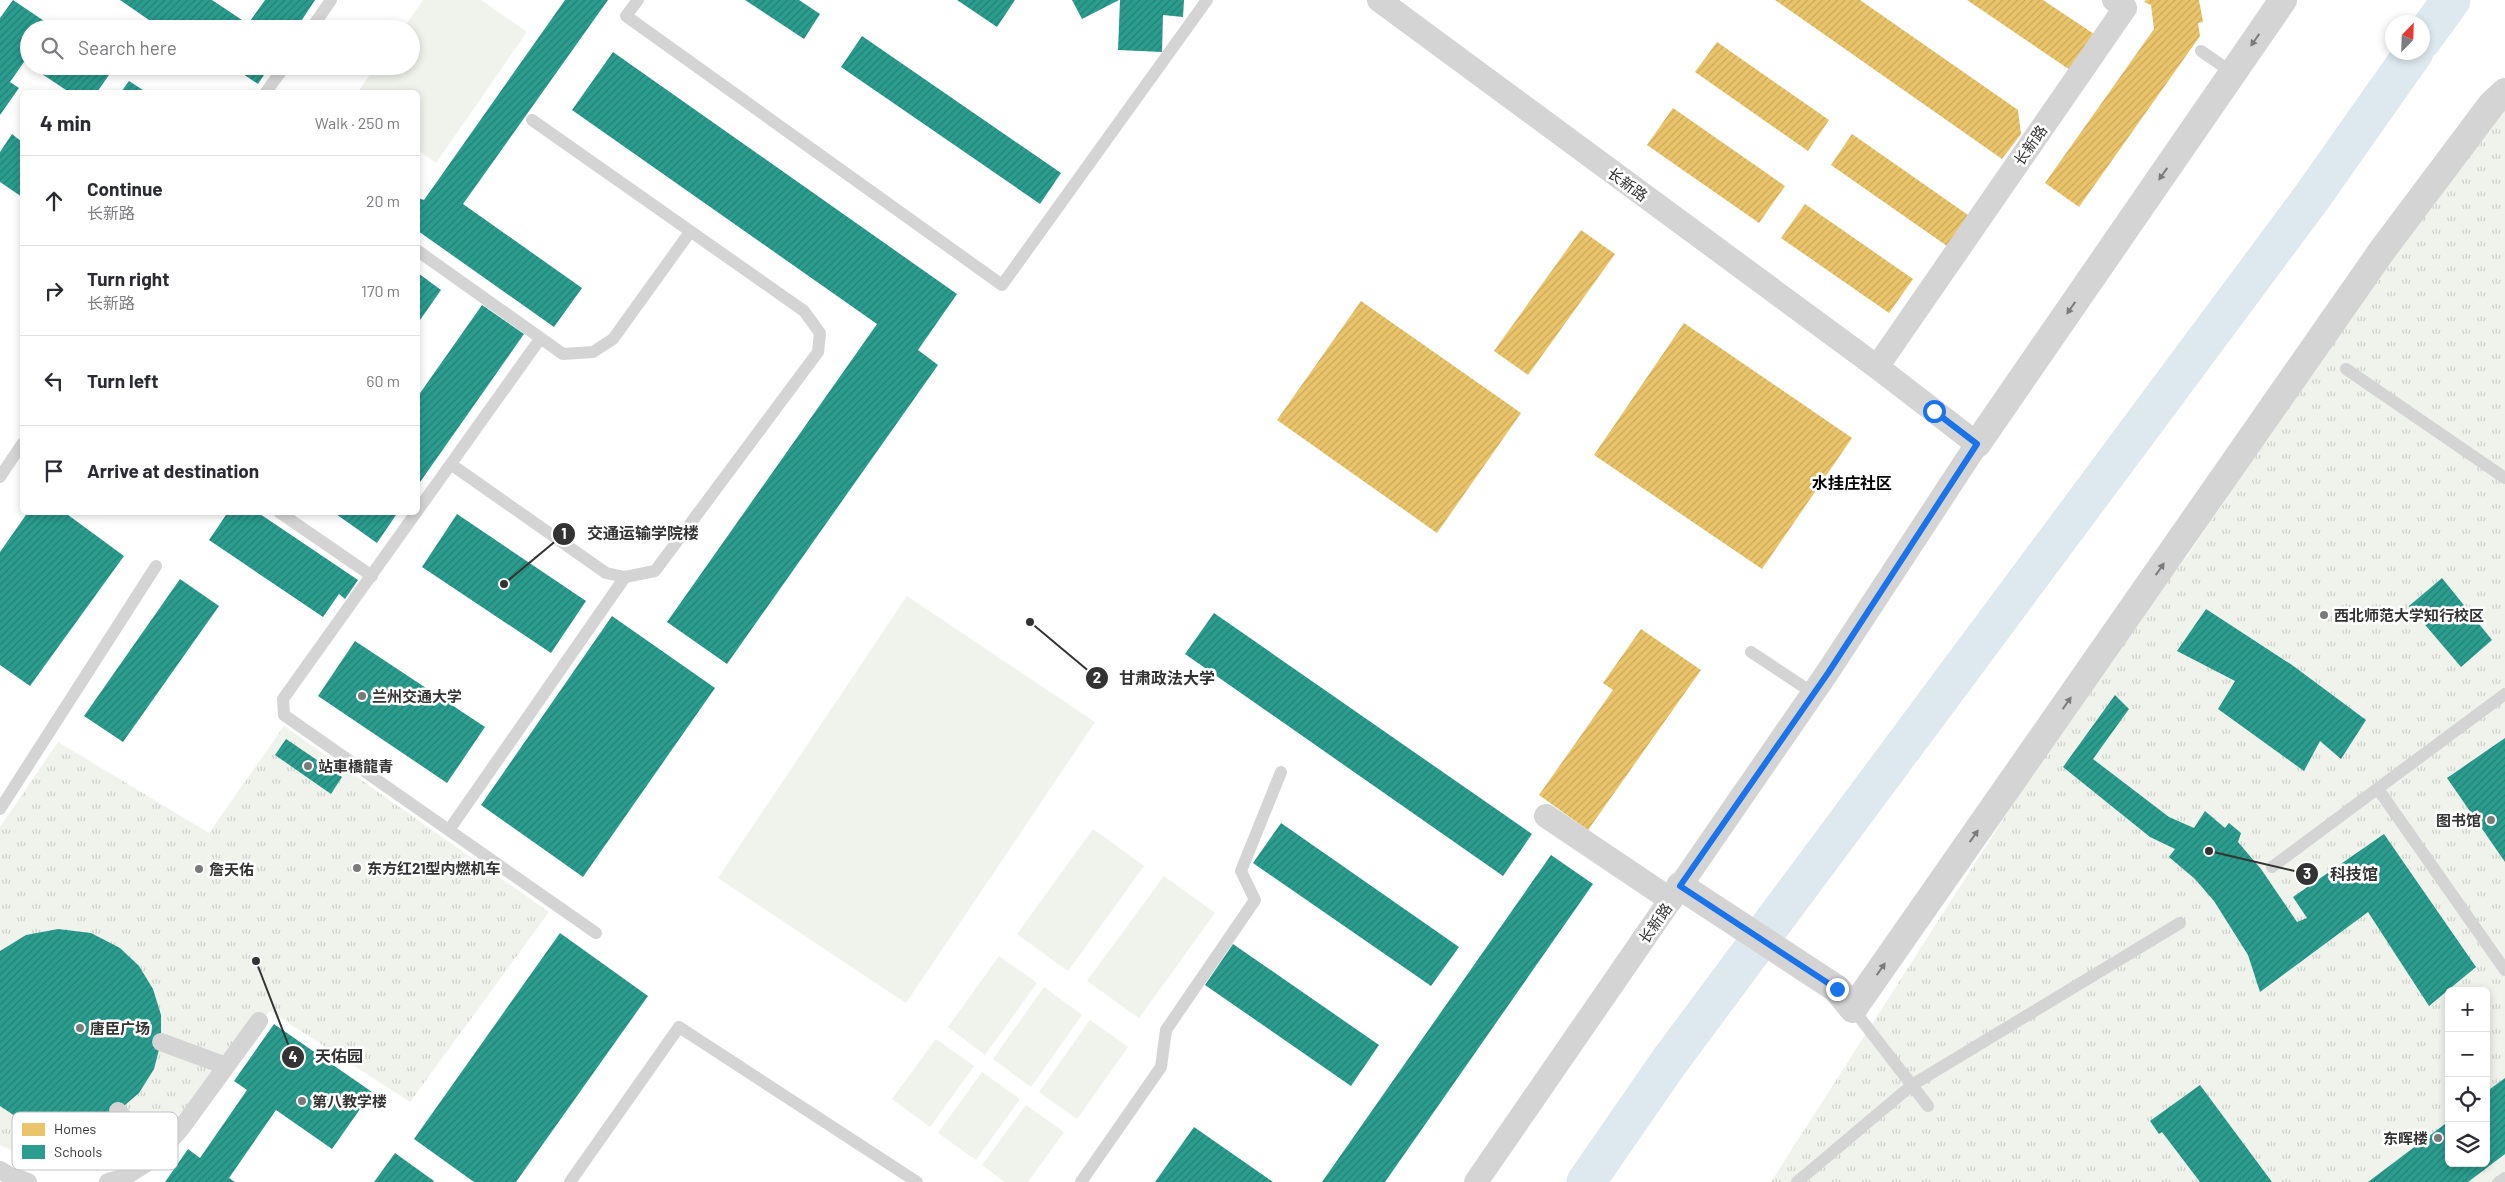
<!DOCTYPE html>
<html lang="en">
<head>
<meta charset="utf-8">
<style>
	body { margin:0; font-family:Barlow,"Noto Sans SC",sans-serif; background:#f2f2f3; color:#2b2b33 }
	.controls { position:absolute; right:15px; bottom:15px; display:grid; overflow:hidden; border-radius:8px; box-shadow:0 2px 8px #0003 }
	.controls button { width:45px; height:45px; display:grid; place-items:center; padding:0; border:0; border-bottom:1px solid #e1e1e2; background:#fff; color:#2b2b33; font:25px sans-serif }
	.compass { position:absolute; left:2385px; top:15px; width:45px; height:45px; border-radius:50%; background:#fff; box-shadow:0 2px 8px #0003; rotate:23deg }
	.stop { position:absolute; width:15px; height:15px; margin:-11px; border:4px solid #1a73e8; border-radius:50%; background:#fff }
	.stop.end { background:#1a73e8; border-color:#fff; box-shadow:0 1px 5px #0008 }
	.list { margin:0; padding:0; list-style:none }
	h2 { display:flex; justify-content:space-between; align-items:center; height:65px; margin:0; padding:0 20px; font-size:21px }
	h2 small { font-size:16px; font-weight:400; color:#7c7c81 }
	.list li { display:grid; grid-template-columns:32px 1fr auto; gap:15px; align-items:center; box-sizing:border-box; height:90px; padding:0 20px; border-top:1px solid #e1e1e2 }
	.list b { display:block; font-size:19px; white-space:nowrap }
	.list p { margin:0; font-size:16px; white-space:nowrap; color:#7c7c81 }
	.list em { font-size:16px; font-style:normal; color:#7c7c81 }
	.icon { flex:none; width:28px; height:28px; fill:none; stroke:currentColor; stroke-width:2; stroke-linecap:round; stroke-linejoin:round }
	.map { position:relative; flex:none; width:2505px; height:1182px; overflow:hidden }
	.search { position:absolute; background:#fff; box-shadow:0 2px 8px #0003; left:20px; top:20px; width:400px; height:55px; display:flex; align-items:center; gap:12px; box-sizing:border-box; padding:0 18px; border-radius:28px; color:#7c7c81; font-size:19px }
	.panel { position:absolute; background:#fff; box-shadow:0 2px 8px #0003; left:20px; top:90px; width:400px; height:425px; border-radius:8px }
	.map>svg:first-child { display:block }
</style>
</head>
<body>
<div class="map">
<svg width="2505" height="1182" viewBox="0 0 2505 1182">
	<defs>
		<pattern id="park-tufts" width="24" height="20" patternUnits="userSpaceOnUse" patternTransform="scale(1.25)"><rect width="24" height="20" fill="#f0f2ec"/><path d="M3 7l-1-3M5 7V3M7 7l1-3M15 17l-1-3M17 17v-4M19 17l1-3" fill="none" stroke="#ced0cb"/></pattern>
		<pattern id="homes-hatch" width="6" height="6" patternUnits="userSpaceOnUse" patternTransform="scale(1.25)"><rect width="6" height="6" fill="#e9c46a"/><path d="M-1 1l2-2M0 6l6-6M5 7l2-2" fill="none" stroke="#c8a95c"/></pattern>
		<pattern id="schools-hatch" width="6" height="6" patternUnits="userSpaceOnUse" patternTransform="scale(1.25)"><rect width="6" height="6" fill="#2a9d8f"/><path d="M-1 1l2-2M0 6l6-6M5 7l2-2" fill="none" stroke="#258175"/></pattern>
	</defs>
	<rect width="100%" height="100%" fill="#fff"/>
	<!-- park -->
	<g fill="url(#park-tufts)" fill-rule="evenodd">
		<path d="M2505,109V1182H1771L2096,674L2188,555L2335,337ZM2449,991H2486V1163H2449Z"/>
		<polygon points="284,726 549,912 410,1102 270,1011 156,1141 103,1167 46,1166 0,1145 0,827 58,742 209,833"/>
	</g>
	<!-- garden -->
	<g fill="#f0f2ec">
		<polygon points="423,0 481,0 527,32 436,163 418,150 418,92 358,92 376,66 411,66 411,29 403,29"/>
		<polygon points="907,596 1095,722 906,1003 718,878"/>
		<polygon points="1093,829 1144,866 1068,971 1017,934"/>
		<polygon points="1164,876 1215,913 1139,1018 1087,981"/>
		<polygon points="999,956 1037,983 985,1055 948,1027"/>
		<polygon points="1044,987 1082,1015 1031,1087 993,1059"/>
		<polygon points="1090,1020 1128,1047 1077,1119 1039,1092"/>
		<polygon points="936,1039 974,1066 930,1127 892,1099"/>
		<polygon points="982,1072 1020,1099 976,1160 938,1133"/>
		<polygon points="1026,1105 1064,1132 1028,1182 1005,1182 982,1165"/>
	</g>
	<!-- homes -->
	<g fill="url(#homes-hatch)">
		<polygon points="1775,0 1860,0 2018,110 2021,134 2002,159"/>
		<polygon points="1967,0 2043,0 2097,36 2073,72"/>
		<polygon points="2146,0 2199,0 2203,22 2198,23 2200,36 2079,207 2045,183 2154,29 2151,5 2144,2"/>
		<polygon points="1717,42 1829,120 1808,151 1695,72"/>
		<polygon points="1673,108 1785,186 1759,223 1647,145"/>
		<polygon points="1852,134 1968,215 1947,246 1831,165"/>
		<polygon points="1805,204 1913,279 1889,313 1781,238"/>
		<polygon points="1581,230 1615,254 1528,375 1494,351"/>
		<polygon points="1361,301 1521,413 1437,533 1277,420"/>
		<polygon points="1684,323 1852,438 1762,569 1594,455"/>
		<polygon points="1641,629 1701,670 1588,830 1539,795 1613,690 1603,683"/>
	</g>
	<!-- schools -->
	<g fill="url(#schools-hatch)">
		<polygon points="13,0 56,29 29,29 29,65 24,62 10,82 19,88 0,115 0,18"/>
		<polygon points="120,0 212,0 248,24 265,0 315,0 296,29 162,29"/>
		<polygon points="565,0 608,0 463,204 582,288 554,327 418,231 418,198 424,200"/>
		<polygon points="745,0 799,0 820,14 804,39"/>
		<polygon points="957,0 1015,0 997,27"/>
		<polygon points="1072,0 1119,0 1082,19"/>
		<polygon points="1120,0 1184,0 1183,17 1163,15 1162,52 1118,50"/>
		<polygon points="862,36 1061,173 1040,204 841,67"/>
		<polygon points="613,52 957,294 918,350 938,365 727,664 667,622 877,324 572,110"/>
		<polygon points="30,66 112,66 114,68 97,92 69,92"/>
		<polygon points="231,66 270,66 258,84"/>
		<polygon points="129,81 146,92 121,92"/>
		<polygon points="12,134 22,142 22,197 0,182 0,152"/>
		<polygon points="418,273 441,290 418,323"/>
		<polygon points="482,305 524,334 418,485 418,396"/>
		<polygon points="28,512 64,512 124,556 30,686 0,665 0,552"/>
		<polygon points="228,512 257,512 358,580 345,599 339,594 323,617 209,540"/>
		<polygon points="333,512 398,512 377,543"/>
		<polygon points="457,514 586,601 551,653 422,567"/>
		<polygon points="2442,578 2492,640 2461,667 2409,606"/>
		<polygon points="180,579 219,606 123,742 84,716"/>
		<polygon points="2206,609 2292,665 2366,720 2341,759 2320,741 2304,771 2218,709 2235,681 2177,651"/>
		<polygon points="1214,613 1532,834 1503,876 1185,654"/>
		<polygon points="612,616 715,688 583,877 481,805"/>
		<polygon points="355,641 485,727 447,783 318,696"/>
		<polygon points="2115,695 2129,709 2093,759 2169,817 2194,828 2205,811 2225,828 2229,823 2241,833 2238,842 2261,869 2297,922 2307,918 2293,897 2384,834 2476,967 2429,1006 2368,912 2260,992 2248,955 2214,901 2195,879 2169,857 2175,849 2150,837 2063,767"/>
		<polygon points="2505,738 2505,862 2447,778"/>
		<polygon points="286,739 342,777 331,794 275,755"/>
		<polygon points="1281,823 1459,947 1431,986 1253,863"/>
		<polygon points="1551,855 1593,884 1385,1182 1322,1182"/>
		<polygon points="58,929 91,933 120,948 139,966 153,989 161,1015 161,1042 154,1069 139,1093 118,1111 87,1125 54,1128 21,1120 0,1106 0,951 26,935"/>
		<polygon points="560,933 648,996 516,1182 474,1182 414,1139"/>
		<polygon points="1233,944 1379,1045 1351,1086 1205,985"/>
		<polygon points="274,1024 372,1092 332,1149 276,1110 229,1178 235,1182 165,1182 188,1149 200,1158 247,1090 234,1081"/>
		<polygon points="2505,1078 2505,1154 2468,1182 2368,1182 2449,1121 2449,1163 2486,1163 2486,1092"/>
		<polygon points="2200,1085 2272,1182 2200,1182 2162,1132 2159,1134 2150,1121"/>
		<polygon points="1194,1127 1273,1182 1155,1182"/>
		<polygon points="395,1153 434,1181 433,1182 374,1182"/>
	</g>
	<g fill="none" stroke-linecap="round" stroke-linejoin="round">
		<!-- river -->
		<g stroke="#dde9ef" stroke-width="39">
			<polyline points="2422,40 2451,0"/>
			<polyline points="1586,1182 1669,1062 2312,197 2414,52"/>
		</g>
		<!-- service -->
		<g stroke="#d4d4d4" stroke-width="12">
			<polyline points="638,0 626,16 1002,285 1207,0"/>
			<polyline points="311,29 331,0"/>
			<polyline points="2201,51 2233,73"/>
			<polyline points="266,92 285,66"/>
			<polyline points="418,251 563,354 593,352 613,339 690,232"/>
			<polyline points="540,339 283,699 284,715 596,933"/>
			<polyline points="2346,369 2505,478"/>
			<polyline points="452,465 606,573 625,577 655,571 818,352 820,333 804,311 532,120"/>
			<polyline points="0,477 22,444"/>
			<polyline points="279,512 372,576"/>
			<polyline points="1751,652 1813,693"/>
			<polyline points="2378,789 2505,970"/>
			<polyline points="0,809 156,566"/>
			<polyline points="449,830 625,577"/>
			<polyline points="2272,867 2505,694"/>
			<polyline points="1853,1009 1928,1106"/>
			<polyline points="570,1182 679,1027 917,1182"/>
			<polyline points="1081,1182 1161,1067 1166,1030 1255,900 1241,871 1281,772"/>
			<polyline points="1797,1182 1912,1085 2180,923"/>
			<polyline points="2499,1182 2505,1178"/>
		</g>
		<!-- pedestrian -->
		<g stroke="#d4d4d4" stroke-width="18">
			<polyline points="161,1042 226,1066"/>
			<polyline points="118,1111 156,1157"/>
			<polyline points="0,1170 8,1175 28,1182"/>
			<polyline points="108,1182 123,1178 156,1157 182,1127 259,1021"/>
		</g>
		<!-- minor -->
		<g stroke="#d4d4d4" stroke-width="24">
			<polyline points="1379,0 1877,367 1977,444 1827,673 1476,1182"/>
			<polyline points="1877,367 2125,8 2114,0"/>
			<polyline points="1546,816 1671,900"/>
		</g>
		<!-- tertiary -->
		<g stroke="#d4d4d4" stroke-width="28">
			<polyline points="1977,444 2283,0"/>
			<polyline points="1680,886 1837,989 1853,1009 2381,252 2492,104 2505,92"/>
		</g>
	</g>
	<!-- one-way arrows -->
	<defs><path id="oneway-solid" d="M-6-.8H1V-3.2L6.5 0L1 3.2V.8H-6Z" transform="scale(1.25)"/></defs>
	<g fill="#7b7b7b">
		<use href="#oneway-solid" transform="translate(2255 40) rotate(125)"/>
		<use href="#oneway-solid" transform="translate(2163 174) rotate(125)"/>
		<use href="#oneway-solid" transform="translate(2071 308) rotate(125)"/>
		<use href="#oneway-solid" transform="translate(2160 569) rotate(-55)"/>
		<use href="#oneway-solid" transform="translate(2067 703) rotate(-55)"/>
		<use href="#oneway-solid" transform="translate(1974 836) rotate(-55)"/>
		<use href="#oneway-solid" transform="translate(1881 969) rotate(-55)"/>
	</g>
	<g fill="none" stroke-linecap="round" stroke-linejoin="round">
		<!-- route -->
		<polyline stroke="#1a73e8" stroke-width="6" points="1837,989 1680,886 1828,673 1977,444 1934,411"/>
	</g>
	<!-- markers -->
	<g fill="#7a7a7a" stroke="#fff" stroke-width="2">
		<circle cx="2324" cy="615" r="5"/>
		<circle cx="362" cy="696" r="5"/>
		<circle cx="308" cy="766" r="5"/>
		<circle cx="2491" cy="820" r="5"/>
		<circle cx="357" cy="868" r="5"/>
		<circle cx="199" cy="869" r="5"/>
		<circle cx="80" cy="1028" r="5"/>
		<circle cx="302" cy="1101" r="5"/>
		<circle cx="2438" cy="1138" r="5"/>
	</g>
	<g text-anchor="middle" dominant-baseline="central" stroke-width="5" stroke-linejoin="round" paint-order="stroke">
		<!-- street labels -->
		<g font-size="15" fill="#333" stroke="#fff">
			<text transform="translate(2030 145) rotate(-55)">长新路</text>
			<text transform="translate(1628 184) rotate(36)">长新路</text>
			<text transform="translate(1655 923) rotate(-55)">长新路</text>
		</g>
		<!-- poi labels -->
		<g font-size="15" font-weight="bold" fill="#333" stroke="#fff" text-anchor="start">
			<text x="2334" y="615">西北师范大学知行校区</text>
			<text x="372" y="696">兰州交通大学</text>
			<text x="318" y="766">站車橋龍青</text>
			<text x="2481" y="820" text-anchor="end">图书馆</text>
			<text x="367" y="868">东方红21型内燃机车</text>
			<text x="209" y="869">詹天佑</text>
			<text x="90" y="1028">唐臣广场</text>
			<text x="312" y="1101">第八教学楼</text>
			<text x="2428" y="1138" text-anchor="end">东晖楼</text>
		</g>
		<!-- neighbourhood labels -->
		<g font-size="16" font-weight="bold" fill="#000" stroke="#fff">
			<text x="1852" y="482">水挂庄社区</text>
		</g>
	</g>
	<!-- legend -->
	<rect x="12" y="1112" width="166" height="58" rx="8" fill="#fff" stroke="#c2c2c2" stroke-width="1"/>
	<rect x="22" y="1123" width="23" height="13" fill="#e9c46a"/>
	<rect x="22" y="1145" width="23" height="14" fill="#2a9d8f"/>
	<g font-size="14" fill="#333">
		<text x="54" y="1134">Homes</text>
		<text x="54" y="1157">Schools</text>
	</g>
	<!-- callouts -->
	<path fill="none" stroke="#333" stroke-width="2" d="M504 584L564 534M1030 622L1097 678M2209 851L2307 874M256 961L293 1057"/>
	<g fill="#333" stroke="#fff" stroke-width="2">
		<circle cx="504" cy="584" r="5"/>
		<circle cx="1030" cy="622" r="5"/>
		<circle cx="2209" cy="851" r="5"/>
		<circle cx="256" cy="961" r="5"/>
		<circle cx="564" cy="534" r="12"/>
		<circle cx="1097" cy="678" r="12"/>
		<circle cx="2307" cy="874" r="12"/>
		<circle cx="293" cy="1057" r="12"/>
	</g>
	<g font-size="15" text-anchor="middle" font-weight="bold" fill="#fff">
		<text x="564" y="539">1</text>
		<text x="1097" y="683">2</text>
		<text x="2307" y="879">3</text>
		<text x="293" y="1062">4</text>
	</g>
	<g font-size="16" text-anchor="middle" font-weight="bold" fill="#333" stroke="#fff" stroke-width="5" stroke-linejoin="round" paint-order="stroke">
		<text x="643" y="539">交通运输学院楼</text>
		<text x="1167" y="684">甘肃政法大学</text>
		<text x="2354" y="880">科技馆</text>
		<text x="339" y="1062">天佑园</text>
	</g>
</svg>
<div class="controls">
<button>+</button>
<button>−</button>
<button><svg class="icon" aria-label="locate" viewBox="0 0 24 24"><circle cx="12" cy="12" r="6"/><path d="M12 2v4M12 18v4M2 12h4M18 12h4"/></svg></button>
<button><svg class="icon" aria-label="layers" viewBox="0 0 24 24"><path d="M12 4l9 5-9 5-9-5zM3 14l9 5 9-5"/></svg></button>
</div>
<svg class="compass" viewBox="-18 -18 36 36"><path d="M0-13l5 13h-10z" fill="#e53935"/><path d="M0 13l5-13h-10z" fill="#7c7c81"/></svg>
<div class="stop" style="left:1934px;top:411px"></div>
<div class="stop end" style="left:1837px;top:989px"></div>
<div class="search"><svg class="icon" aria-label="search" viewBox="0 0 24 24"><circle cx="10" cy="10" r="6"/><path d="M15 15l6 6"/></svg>Search here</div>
<section class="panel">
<h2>4 min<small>Walk · 250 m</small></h2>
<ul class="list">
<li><svg class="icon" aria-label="ahead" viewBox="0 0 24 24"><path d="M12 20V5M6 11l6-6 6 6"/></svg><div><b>Continue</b><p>长新路</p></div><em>20 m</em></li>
<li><svg class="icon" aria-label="right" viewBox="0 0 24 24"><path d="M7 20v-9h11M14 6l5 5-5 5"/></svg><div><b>Turn right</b><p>长新路</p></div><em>170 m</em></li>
<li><svg class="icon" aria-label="left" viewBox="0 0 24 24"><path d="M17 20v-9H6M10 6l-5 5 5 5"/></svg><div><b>Turn left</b></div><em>60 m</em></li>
<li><svg class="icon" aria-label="arrive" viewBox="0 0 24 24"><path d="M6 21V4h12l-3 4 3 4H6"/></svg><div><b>Arrive at destination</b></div></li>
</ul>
</section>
</div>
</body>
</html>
